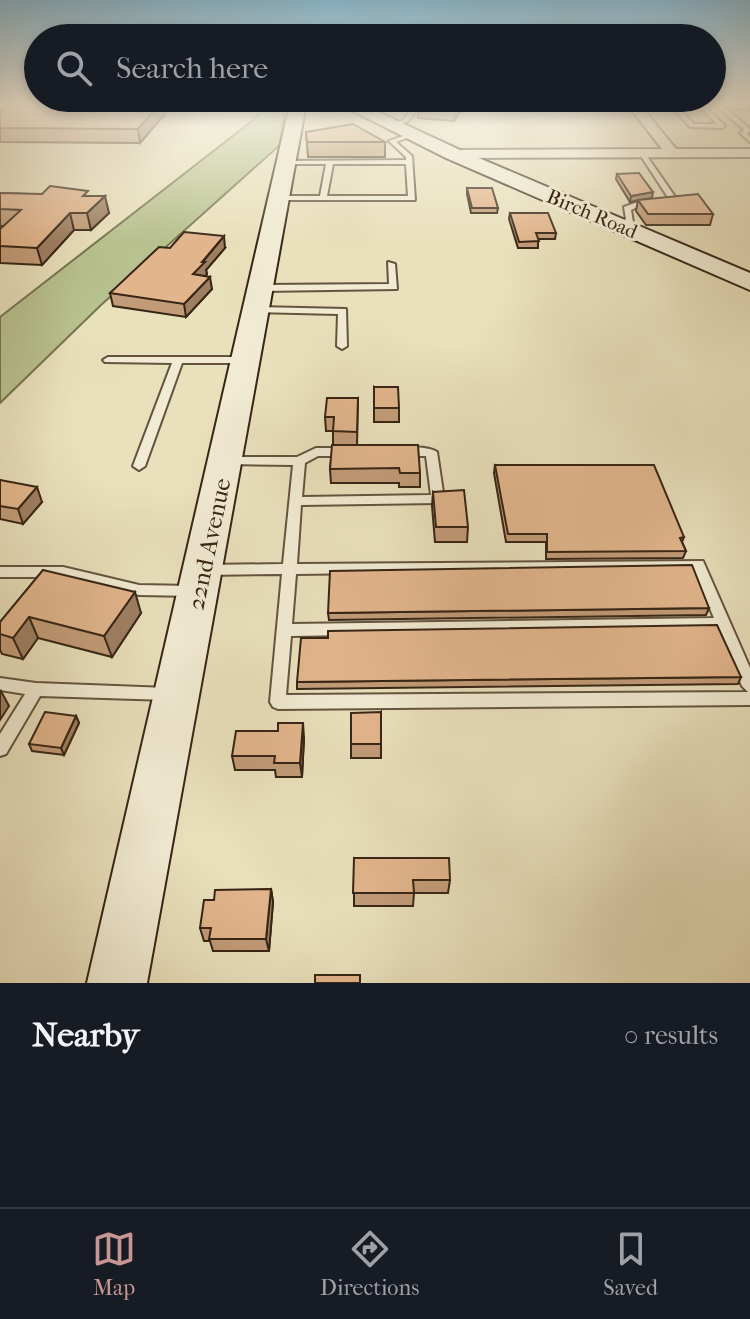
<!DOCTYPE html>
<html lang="en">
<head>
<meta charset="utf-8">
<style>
	body { margin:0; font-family:"IM FELL French Canon",serif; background:#242831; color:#f1f3f6 }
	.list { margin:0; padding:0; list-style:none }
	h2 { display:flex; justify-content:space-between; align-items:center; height:104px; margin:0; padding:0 32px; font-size:34px }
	h2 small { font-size:26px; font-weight:400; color:#9ea1a6 }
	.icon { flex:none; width:44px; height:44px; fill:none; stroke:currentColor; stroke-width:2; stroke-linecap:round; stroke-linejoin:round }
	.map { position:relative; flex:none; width:750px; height:983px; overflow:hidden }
	.search { position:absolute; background:#171b24; box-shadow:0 4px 12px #0003; left:24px; right:24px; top:24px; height:88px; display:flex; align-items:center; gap:20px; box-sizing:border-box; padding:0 28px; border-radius:44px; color:#9ea1a6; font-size:30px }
	.sheet { height:224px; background:#171b24 }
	nav { display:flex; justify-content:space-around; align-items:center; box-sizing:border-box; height:112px; border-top:2px solid #363941; background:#171b24; font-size:22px; color:#9ea1a6 }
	nav a { display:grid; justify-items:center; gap:4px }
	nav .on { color:#c59692 }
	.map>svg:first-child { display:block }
</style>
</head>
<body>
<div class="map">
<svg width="750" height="983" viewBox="0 0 750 983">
	<rect width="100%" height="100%" fill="#e9e0bc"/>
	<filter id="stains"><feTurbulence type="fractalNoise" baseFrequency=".0025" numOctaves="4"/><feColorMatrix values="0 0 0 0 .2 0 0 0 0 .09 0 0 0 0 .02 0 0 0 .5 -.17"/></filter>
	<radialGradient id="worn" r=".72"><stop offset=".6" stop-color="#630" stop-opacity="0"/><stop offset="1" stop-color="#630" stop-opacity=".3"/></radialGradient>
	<!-- green -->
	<polygon fill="#b8c28f" stroke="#787452" stroke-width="2" points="267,104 285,104 280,145 101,305 0,403 0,317 252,121"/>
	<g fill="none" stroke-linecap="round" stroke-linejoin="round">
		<defs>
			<g id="lane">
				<polygon points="416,104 422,104 407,122 391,127 391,125 403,120"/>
				<polygon points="669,104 675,104 694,124 717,124 697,104 703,104 725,126 722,128 690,127"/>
				<polygon points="714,104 721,104 750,129 750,131 747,133 750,137 750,142 740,133 744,130"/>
				<path d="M409,134L414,135L396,142L412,156L415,200H280L276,198L280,196H320L326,164H288L286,163V161L406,160V157L389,141ZM333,164H406L408,196H327Z"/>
				<polygon points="640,152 644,152 678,201 674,203 637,207 631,210 633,222 622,228 616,228 616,224 626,219 624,207 635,203 669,199 639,153"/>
				<polygon points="388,262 395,264 397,289 262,291 258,288 262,285 389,284"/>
				<polygon points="257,307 346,309 347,346 342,349 337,346 338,314 254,312 254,308"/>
				<polygon points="108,357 244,357 249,360 244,363 182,363 145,466 139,470 133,466 172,363 105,362 103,360"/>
				<path d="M316,448H348L354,452L348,456H318L305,463L302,497L431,495L426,456H402L396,452C405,446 428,446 437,452L444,499L438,503L301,505L297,564L703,561L750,668V705L278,709L273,707L270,702L282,574L206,575L201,573L199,570L201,567L206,565L283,564L293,465L228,464L224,463L222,460L224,457H297ZM693,569L714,618L292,624L296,574ZM718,629L742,686L748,692L286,695L291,636Z"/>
				<polygon points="0,567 63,567 139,585 192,586 197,587 199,591 197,595 192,596 139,595 63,577 0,577"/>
				<polygon points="0,678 36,683 168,688 173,689 176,694 173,699 168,700 40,696 6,754 0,756 0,734 25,694 0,690"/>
			</g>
			<polygon id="street" points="627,104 639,104 676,149 750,149 750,157 453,158 446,154 453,150 662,149"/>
			<g id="secondary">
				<polygon points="290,104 306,104 147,983 87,983"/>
				<polygon points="339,104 361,104 460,150 750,273 750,290 446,158"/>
			</g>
		</defs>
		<!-- lane casing -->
		<use href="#lane" stroke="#64543f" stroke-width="4"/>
		<!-- street casing -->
		<use href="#street" stroke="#64543f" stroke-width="4"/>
		<!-- secondary casing -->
		<use href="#secondary" stroke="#372515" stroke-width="4"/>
		<!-- lane -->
		<use href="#lane" fill="#f1ebd3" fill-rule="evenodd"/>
		<!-- street -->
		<use href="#street" fill="#f1ebd3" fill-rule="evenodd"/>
		<!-- secondary -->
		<use href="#secondary" fill="#f1ebd3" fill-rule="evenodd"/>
	</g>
	<!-- wall -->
	<g fill="#c29c78" stroke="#372515" stroke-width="2">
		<polygon points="418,104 465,104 454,121 418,118"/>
		<polygon points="731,104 750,104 750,111 736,109"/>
		<polygon points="0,111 165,114 140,143 0,142"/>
		<polygon points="306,132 385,142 385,157 308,157"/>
		<polygon points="617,174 652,198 643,199 713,214 710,225 646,225 636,211 638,200 630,202 616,179"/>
		<polygon points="467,188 498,208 497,213 471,213 467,194"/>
		<polygon points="0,193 89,196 109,213 91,230 74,230 42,265 0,263 0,229 4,226 0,226"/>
		<polygon points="510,213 556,233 555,239 538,239 538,248 518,248 509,219"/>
		<polygon points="170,248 225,248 206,270 207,274 205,276 212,289 186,317 113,306 110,293"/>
		<polygon points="374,387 399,408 399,422 374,422"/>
		<polygon points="358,398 357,445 420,473 420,487 399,487 399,483 331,483 330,469 333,445 333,431 326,431 325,417"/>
		<polygon points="495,465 684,537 682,542 686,551 683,558 546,559 546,542 506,542 494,473"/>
		<polygon points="0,480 42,502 23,524 0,519"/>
		<polygon points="433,492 468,527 467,542 435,542 432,506"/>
		<polygon points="43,570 141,613 112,657 38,638 23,659 2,654 0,650 0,622"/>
		<polygon points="709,608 706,615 329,620 328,613"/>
		<polygon points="741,677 738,684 297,689 297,682"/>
		<polygon points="381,712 381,758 351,758 351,744"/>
		<polygon points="76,716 79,723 64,755 32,751 29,744"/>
		<polygon points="304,738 302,777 276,777 275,770 235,770 232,756"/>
		<polygon points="354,858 450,880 448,893 414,893 413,906 354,906"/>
		<polygon points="271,889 273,902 269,951 213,951 210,941 204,941 200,928"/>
	</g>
	<!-- shaded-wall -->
	<g fill="#9e7f62" stroke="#372515" stroke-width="2">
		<polygon points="155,104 163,104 165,114 140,143 138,129"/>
		<polygon points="457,104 465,104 454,121 455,107"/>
		<polygon points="653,192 652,198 630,202 631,196"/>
		<polygon points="105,196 109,213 91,230 87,213"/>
		<polygon points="70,213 74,230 42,265 37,248"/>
		<polygon points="224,236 225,248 206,270 207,274 195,287 193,274"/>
		<polygon points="210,277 212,289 186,317 184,304"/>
		<polygon points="37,487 42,502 23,524 18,509"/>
		<polygon points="135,592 141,613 112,657 104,636"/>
		<polygon points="29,617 38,638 23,659 13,638"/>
		<polygon points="1,691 9,706 0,720 0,693"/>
		<polygon points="76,716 79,723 64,755 61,748"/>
		<polygon points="303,723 304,738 302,777 300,763"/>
		<polygon points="271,889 273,902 269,951 266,939"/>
	</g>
	<!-- building -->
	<g fill="#e2b58c" stroke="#372515" stroke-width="2">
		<polygon points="10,104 160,104 138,129 0,128 0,111"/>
		<polygon points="418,104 457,104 455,107"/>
		<polygon points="353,124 385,142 307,142 306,132"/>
		<polygon points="639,173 653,192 631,196 617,174"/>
		<polygon points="50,186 88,191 83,196 105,196 87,213 70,213 37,248 0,246 0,229 21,210 0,209 0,193 42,194"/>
		<polygon points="467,188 492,188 498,208 472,208"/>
		<polygon points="698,194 713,214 648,214 638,200"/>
		<polygon points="510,213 548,213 556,233 536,233 539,241 519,242"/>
		<polygon points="184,232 224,236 202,262 205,262 193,274 210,277 184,304 110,293 159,247 170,248"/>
		<polygon points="374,387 398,387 399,408 374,408"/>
		<polygon points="327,398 358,398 357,432 333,431 334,417 325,417"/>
		<polygon points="332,445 418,445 420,473 400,473 399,468 330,469"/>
		<polygon points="495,465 654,465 684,537 680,538 686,551 547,552 547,534 508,534"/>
		<polygon points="0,480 37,487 18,509 0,506"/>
		<polygon points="464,490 468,527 436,527 433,492"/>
		<polygon points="692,565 709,608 328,613 330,571"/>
		<polygon points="43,570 135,592 104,636 29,617 13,638 0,634 0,622"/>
		<polygon points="717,625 741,677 297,682 301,638 328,638 328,631"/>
		<polygon points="45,712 76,716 61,748 29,744"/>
		<polygon points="381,712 381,744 351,744 351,713"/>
		<polygon points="278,723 303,723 300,763 274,763 275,756 232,756 236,731 278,731"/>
		<polygon points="354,858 449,858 450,880 413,880 414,893 353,893"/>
		<polygon points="271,889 266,939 209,939 211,928 200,928 204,900 214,900 215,890"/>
		<rect x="315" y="975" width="45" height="8"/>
	</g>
	<!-- sky -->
	<linearGradient id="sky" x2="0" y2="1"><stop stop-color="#88b8d0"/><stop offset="0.43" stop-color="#f5f1e1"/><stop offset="1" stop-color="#f5f1e1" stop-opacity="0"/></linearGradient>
	<rect width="750" height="242" fill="url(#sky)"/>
	<g text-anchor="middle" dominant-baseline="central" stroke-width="6" stroke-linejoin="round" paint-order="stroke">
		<!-- far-street labels -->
		<g font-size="20" fill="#372515" stroke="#f1ebd3">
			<text transform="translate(592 214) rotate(23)">Birch Road</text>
		</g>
		<!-- street labels -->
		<g font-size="24" fill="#372515" stroke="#f1ebd3">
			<text transform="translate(209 544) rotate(-78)">22nd Avenue</text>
		</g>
	</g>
	<rect width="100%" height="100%" filter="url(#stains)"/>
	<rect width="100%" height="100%" fill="url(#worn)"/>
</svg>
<div class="search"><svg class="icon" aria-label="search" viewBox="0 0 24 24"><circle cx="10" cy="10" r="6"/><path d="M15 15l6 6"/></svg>Search here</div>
</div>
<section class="sheet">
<h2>Nearby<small>0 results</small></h2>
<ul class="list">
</ul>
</section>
<nav>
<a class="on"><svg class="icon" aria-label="map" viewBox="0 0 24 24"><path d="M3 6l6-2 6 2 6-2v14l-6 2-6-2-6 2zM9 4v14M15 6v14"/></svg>Map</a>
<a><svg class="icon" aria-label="directions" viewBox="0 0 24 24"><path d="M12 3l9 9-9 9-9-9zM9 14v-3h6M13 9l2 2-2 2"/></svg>Directions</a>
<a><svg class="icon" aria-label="saved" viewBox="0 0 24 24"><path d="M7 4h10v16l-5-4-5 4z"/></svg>Saved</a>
</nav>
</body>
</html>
